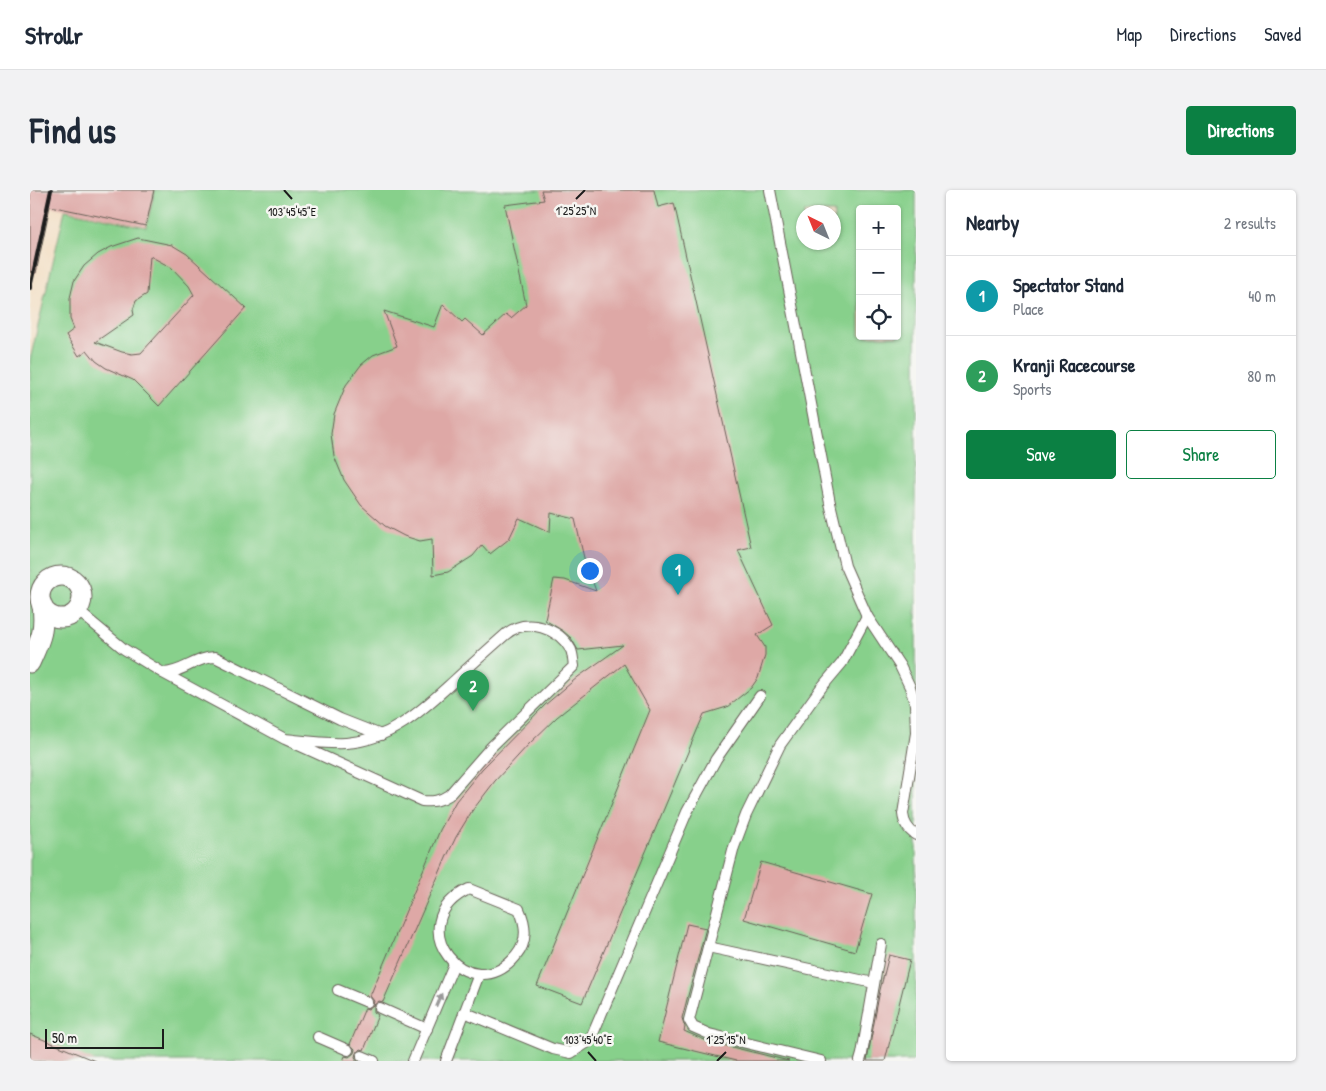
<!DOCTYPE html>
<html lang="en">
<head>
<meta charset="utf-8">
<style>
	body { margin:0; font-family:"Patrick Hand",sans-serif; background:#f2f2f3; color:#1f2937 }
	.controls { position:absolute; right:15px; top:15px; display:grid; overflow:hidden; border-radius:5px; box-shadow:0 1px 4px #0004 }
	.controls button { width:45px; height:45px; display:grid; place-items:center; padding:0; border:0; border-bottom:1px solid #e0e1e3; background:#fff; color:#1f2937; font:25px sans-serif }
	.compass { position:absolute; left:766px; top:15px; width:45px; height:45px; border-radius:50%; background:#fff; box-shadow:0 1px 4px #0004; rotate:317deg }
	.scale { position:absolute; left:15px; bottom:12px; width:119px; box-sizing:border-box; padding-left:5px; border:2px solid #1c1c1c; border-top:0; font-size:14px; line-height:18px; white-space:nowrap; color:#1c1c1c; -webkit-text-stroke:4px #f6f6f2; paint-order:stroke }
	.you { position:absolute; left:559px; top:380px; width:18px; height:18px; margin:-12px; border:4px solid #fff; border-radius:50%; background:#1a73e8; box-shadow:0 0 0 8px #1a73e833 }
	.badge { display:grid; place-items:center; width:32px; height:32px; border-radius:50%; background:#0b8043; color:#fff; font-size:16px; font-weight:700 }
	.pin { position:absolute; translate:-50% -41px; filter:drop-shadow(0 1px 2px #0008) }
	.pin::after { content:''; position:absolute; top:26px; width:18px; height:15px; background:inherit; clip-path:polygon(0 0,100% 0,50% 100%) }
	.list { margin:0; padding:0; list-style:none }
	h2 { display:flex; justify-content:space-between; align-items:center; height:65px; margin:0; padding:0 20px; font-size:21px }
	h2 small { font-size:16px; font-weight:400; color:#747a83 }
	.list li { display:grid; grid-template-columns:32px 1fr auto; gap:15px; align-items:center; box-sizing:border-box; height:80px; padding:0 20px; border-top:1px solid #e0e1e3 }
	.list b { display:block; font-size:19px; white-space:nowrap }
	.list p { margin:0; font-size:16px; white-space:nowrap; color:#747a83 }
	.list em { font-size:16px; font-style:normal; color:#747a83 }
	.actions { display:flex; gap:10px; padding:15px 20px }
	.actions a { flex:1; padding:11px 0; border:1px solid #0b8043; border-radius:5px; text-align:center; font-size:18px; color:#0b8043 }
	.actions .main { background:#0b8043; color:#fff }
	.icon { flex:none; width:28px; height:28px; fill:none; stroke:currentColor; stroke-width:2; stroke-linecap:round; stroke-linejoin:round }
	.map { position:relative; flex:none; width:886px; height:871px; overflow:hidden; border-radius:5px }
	header { display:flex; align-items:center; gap:30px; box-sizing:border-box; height:70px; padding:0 25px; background:#fff; border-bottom:1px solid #e0e1e3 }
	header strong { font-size:24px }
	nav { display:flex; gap:28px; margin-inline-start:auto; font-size:18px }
	.intro { display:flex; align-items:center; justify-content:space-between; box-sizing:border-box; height:120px; padding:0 30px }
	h1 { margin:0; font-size:35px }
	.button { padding:12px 22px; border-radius:5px; background:#0b8043; color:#fff; font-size:18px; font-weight:700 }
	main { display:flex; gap:30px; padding:0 30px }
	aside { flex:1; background:#fff; border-radius:5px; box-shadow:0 1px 4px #0004 }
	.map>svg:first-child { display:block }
</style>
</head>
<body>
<header>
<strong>Strollr</strong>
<nav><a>Map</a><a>Directions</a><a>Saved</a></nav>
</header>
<div class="intro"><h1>Find us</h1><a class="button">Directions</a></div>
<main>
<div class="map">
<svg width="886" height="871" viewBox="0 0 886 871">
	<rect width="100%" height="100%" fill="#f6f6f2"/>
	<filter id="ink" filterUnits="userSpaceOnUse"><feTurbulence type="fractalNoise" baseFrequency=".02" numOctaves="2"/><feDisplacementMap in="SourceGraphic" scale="10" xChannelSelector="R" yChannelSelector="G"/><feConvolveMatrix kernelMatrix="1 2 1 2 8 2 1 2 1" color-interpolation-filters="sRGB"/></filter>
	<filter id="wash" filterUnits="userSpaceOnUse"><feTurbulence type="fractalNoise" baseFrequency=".0096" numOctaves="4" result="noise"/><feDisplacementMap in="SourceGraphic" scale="20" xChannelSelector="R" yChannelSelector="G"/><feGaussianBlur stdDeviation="1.12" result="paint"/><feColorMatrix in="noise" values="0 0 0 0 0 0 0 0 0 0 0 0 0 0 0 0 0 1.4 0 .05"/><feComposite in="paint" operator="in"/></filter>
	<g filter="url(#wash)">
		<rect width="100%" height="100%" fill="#f3dec2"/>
		<!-- green -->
		<path fill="#87d08b" stroke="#527654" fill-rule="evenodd" d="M125,0H886V871H0V170L35,20L116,37ZM830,19H867V146H830ZM774,22H804V52H774Z"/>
		<g id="blocks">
			<!-- building -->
			<g fill="#dea8a6" fill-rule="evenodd">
				<polygon points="0,0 124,0 116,36 20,16 6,83 0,82"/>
				<polygon points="511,0 624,0 628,17 644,13 721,357 708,360 743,435 727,445 735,457 735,465 728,488 721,498 697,517 674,524 552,813 507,796 620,520 594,474 527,527 499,554 465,591 442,621 426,647 416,668 353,812 349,811 344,815 344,822 348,825 334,860 331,859 326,863 325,867 328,871 313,871 315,866 319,867 324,863 325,859 320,854 335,818 338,819 343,815 344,811 340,806 410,640 426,611 452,579 515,515 548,487 593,455 548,460 541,448 533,441 515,430 524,389 535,390 566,401 554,368 545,329 521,323 520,342 489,328 479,349 460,364 452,355 443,366 418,382 403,385 402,349 390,351 374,346 355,336 331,315 314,290 304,266 301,244 304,224 316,195 331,175 343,165 367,156 354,121 404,137 413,114 432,132 435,129 453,145 476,124 481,128 496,115 475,15 514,10"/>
				<path d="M108,48L142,55L157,64L216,118L129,216L103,190L76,178L66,171L57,160L49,166L36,145L44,139L40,129V108L44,91L54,76L68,64L81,57ZM120,66L142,78L159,96L164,105L111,163L102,164L92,162L65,152L104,125L103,120L106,111L117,104Z"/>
				<polygon points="731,672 842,704 825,761 714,729"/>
				<polygon points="657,734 676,738 652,828 655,837 654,841 677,851 759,871 706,871 628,852"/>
				<polygon points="859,765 880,770 855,871 837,871 850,800"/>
				<polygon points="0,844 65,871 0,871"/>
			</g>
		</g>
	</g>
	<g filter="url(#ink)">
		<use href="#blocks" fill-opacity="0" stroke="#676056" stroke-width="1"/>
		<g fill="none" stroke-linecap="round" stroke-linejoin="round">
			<defs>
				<g id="service">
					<path d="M740,0L800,313L815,376L837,426L870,476L880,497L885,514L886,543L873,624C874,634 878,640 886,645"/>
					<path d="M47,420L94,459L133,483L255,549L392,611C403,612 410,611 419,605L461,557L544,476C543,471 543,465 541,460C529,438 497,427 476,444C459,459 442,474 425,490C393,519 362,550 316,553C296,554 275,551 255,549"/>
					<path d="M133,483C153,483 166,467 185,467L310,529L351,545"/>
					<path d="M439,699L489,719C496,734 498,752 486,766C440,822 367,733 439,699Z"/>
					<polyline points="678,757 844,793"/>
					<polyline points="308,800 337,812"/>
					<polyline points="350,818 397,839"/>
					<polyline points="434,822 523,859 541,863 558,852 562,846 657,622 686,569 730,506"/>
					<polyline points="288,847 318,860"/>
					<polyline points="332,866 344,871"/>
					<polyline points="383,871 424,774"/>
					<polyline points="416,871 449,784"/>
					<polyline points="791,871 679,844 663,837 659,830 704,657 716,625 750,555 791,498 812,473 837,426"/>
					<polyline points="830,871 832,864 851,754"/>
				</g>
				<g id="minor">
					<circle cx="31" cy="407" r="21"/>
					<path d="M0,473C11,448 15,442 12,414"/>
				</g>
			</defs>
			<!-- service casing -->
			<use href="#service" stroke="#676056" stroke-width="12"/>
			<!-- minor casing -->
			<use href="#minor" stroke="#676056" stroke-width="21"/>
			<!-- service -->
			<use href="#service" stroke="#fff" stroke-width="10"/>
			<!-- minor -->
			<use href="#minor" stroke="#fff" stroke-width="19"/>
			<!-- rail -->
			<polyline stroke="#1c1c1c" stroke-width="4" points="0,98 21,0"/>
		</g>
		<!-- one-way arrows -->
		<defs><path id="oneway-solid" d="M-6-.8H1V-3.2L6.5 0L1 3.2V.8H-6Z" transform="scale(1.25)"/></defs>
		<use fill="#999" href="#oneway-solid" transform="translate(409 810) rotate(-67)"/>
	</g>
	<!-- ticks -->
	<path fill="none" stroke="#1c1c1c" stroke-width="2" d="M254,0L262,9M546,9L555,0M558,862L566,871M687,871L696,862"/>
	<g font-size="12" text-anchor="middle" fill="#1c1c1c" stroke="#f6f6f2" stroke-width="5" stroke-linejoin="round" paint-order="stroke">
		<text x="546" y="25">1°25'25"N</text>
		<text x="262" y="26">103°45'45"E</text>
		<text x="558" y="854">103°45'40"E</text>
		<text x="696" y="854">1°25'15"N</text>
	</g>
</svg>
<div class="controls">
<button>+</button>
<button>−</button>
<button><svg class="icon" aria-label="locate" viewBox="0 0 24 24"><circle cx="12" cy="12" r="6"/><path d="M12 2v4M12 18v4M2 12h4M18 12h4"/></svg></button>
</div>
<svg class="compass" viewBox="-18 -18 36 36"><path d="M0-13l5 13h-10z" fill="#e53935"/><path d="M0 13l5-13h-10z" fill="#747a83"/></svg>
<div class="scale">50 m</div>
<div class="you"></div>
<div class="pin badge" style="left:648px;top:405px;background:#0f9aa8">1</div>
<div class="pin badge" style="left:443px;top:521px;background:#2e9e5b">2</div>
</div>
<aside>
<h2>Nearby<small>2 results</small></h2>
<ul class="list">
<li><span class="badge" style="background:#0f9aa8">1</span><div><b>Spectator Stand</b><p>Place</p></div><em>40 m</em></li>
<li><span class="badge" style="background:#2e9e5b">2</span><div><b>Kranji Racecourse</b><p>Sports</p></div><em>80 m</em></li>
</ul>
<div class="actions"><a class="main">Save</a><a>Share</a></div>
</aside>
</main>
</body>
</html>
